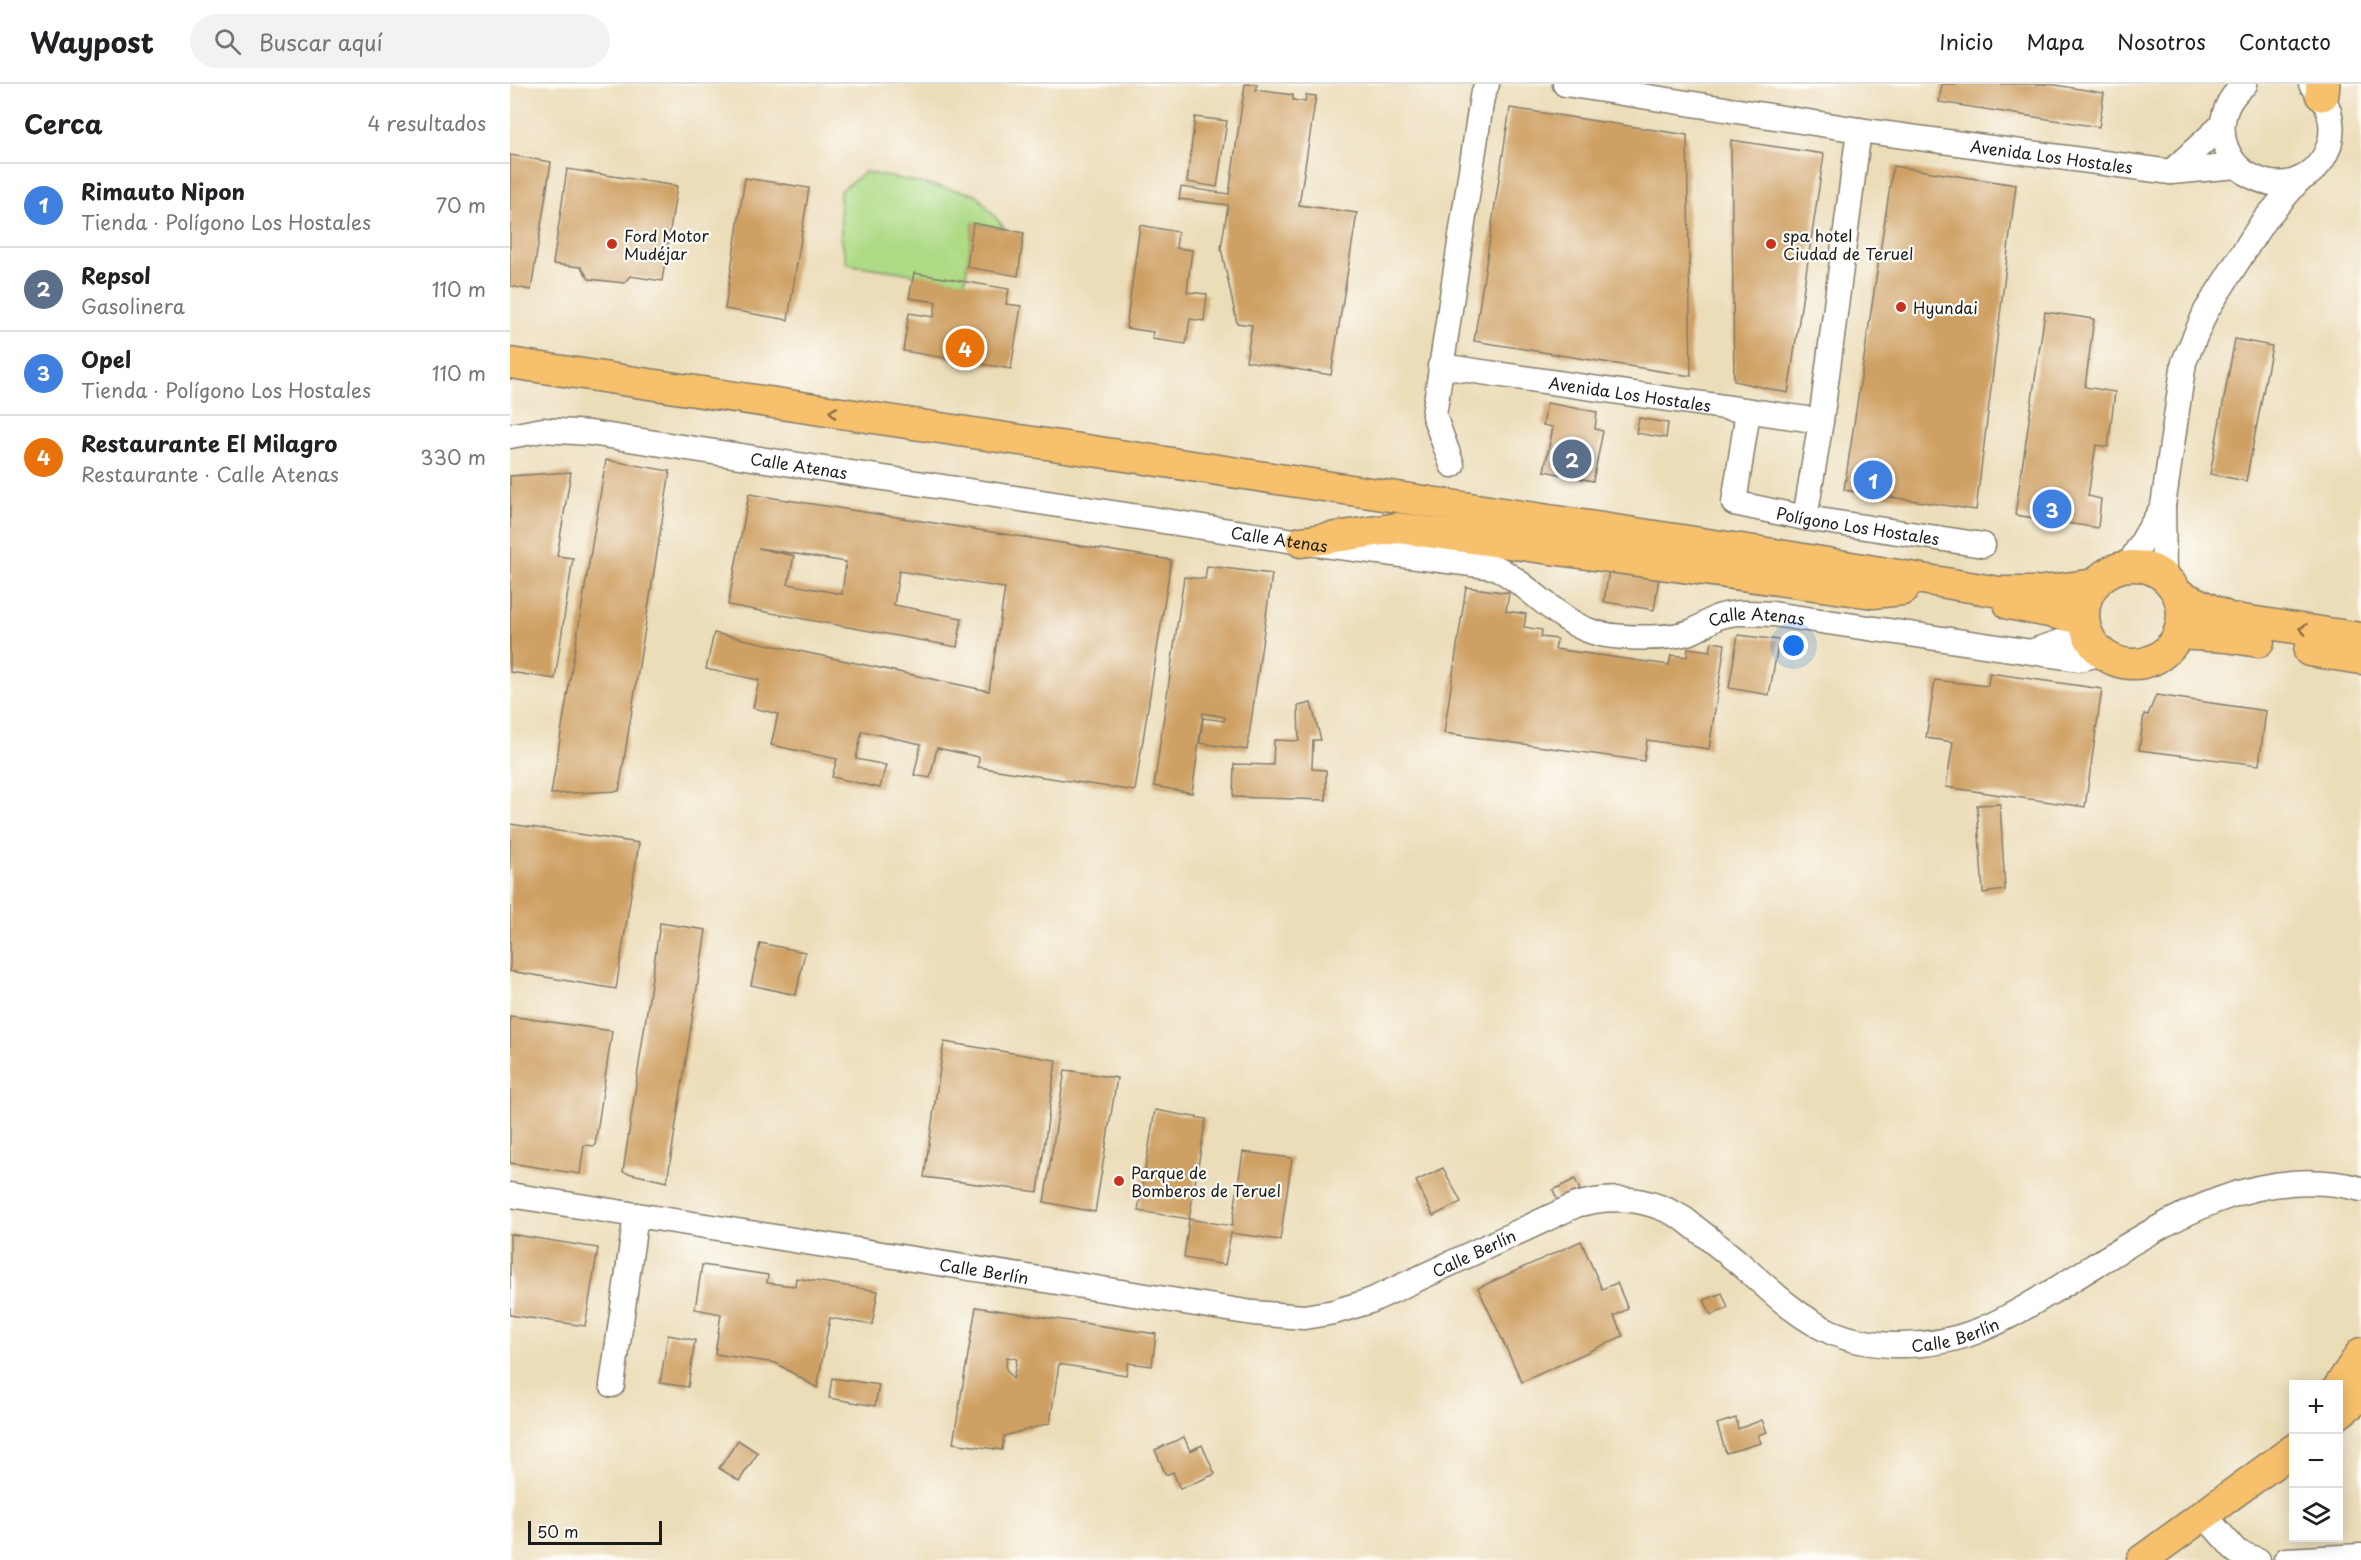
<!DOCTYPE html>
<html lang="es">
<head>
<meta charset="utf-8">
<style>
	body { margin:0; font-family:"Playpen Sans",sans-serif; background:#f2f2f2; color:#202124 }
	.controls { position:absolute; right:18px; bottom:18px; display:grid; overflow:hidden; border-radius:0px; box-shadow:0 3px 15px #0003 }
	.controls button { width:54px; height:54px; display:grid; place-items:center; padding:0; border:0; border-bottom:2px solid #e0e0e0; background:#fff; color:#202124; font:30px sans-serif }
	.scale { position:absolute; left:18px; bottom:15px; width:134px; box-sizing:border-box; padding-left:6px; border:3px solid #1c1c1c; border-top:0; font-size:16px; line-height:21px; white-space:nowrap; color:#1c1c1c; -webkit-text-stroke:4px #fdfcf7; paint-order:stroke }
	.you { position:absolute; left:1284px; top:562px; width:21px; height:21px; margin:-15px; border:4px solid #fff; border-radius:50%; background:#1a73e8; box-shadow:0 0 0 9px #1a73e833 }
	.badge { display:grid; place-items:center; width:39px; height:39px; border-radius:50%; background:#1a73e8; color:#fff; font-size:20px; font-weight:700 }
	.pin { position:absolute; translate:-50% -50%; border:3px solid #fff; box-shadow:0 2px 6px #0006 }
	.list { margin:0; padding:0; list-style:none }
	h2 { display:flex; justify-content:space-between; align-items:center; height:78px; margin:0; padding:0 24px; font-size:26px }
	h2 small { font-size:20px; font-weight:400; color:#757577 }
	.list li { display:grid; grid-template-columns:39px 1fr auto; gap:18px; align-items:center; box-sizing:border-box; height:84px; padding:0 24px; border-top:2px solid #e0e0e0 }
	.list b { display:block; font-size:22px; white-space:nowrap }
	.list p { margin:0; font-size:20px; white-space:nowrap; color:#757577 }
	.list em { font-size:20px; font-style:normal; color:#757577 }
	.icon { flex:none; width:33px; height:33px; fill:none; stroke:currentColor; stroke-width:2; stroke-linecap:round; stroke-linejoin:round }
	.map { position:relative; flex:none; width:1851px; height:1476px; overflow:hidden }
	header { display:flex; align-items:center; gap:36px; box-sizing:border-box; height:84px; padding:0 30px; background:#fff; border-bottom:2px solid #e0e0e0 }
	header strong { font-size:28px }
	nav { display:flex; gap:33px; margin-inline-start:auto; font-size:21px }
	.search { width:420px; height:54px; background:#f2f2f2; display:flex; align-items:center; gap:15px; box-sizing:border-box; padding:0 21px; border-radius:33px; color:#757577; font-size:22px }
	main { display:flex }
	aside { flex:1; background:#fff }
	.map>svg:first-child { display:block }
</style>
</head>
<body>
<header>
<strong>Waypost</strong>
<div class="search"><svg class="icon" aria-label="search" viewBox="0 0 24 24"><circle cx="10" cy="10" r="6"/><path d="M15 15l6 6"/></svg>Buscar aquí</div>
<nav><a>Inicio</a><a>Mapa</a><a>Nosotros</a><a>Contacto</a></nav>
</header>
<main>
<aside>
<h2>Cerca<small>4 resultados</small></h2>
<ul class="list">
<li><span class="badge" style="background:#3f7fe0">1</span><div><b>Rimauto Nipon</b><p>Tienda · Polígono Los Hostales</p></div><em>70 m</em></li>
<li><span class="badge" style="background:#5c6f8a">2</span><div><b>Repsol</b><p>Gasolinera</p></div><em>110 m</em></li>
<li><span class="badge" style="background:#3f7fe0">3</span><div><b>Opel</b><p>Tienda · Polígono Los Hostales</p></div><em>110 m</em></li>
<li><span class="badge" style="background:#e8710a">4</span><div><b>Restaurante El Milagro</b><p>Restaurante · Calle Atenas</p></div><em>330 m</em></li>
</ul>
</aside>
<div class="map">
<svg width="1851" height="1476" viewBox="0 0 1851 1476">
	<rect width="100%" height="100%" fill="#fdfcf7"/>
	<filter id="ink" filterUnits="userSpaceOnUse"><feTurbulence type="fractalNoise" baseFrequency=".0167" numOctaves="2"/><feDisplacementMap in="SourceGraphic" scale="12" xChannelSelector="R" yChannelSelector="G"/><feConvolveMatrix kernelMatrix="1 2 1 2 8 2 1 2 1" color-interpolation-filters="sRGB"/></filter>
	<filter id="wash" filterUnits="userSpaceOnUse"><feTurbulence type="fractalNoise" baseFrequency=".008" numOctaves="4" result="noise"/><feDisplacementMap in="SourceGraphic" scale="24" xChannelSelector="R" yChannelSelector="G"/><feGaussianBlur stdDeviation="1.35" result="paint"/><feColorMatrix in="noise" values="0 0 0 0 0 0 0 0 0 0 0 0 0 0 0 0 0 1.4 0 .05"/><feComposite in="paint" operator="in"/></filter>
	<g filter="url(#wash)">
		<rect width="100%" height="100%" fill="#ecddb9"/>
		<!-- green -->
		<polygon fill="#afdb87" stroke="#667c52" stroke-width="1.5" points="355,88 466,110 495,145 463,139 455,198 337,180 331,153 330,107"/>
		<g id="blocks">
			<!-- building -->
			<g fill="#cfa063" fill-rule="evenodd">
				<polygon points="735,0 747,0 746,6 783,11 783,16 795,18 796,11 806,12 789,121 847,129 821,291 736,277 742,241 727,239 711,164 718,121 669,115 671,103 719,110"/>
				<polygon points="1432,0 1539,0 1594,9 1589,43 1429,18"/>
				<polygon points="1000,24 1177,51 1181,292 964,257"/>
				<polygon points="685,33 717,37 707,103 677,98"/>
				<polygon points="1221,56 1314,70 1278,309 1224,297"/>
				<polygon points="0,71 41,78 21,206 0,202"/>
				<polygon points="1383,82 1506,101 1466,426 1334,406"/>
				<polygon points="57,85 167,102 152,197 120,192 114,199 79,195 71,183 43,180"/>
				<polygon points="235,94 299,104 278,236 215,225"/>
				<polygon points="463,139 514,149 508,192 457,183"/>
				<polygon points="630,141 668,148 666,164 682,166 677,208 697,210 694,237 680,235 676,260 642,255 643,248 616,244"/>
				<polygon points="404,189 499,205 496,220 511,222 501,285 393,267 399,229 424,233 426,218 399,214"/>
				<polygon points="1535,228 1584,235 1575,303 1605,308 1598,363 1586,361 1578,412 1591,415 1588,444 1505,431"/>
				<polygon points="1725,255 1762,262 1736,397 1700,390"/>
				<polygon points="1037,319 1087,328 1085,345 1093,347 1083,397 1034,387 1043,343 1033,341"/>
				<polygon points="1129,334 1158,339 1156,354 1126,349"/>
				<polygon points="96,376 160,387 109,707 41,710"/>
				<polygon points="61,388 47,472 63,474 45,595 0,588 0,392"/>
				<path d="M239,410L661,476L625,707L468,683L469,673L427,664L420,694L404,691L411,660L352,647L346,675L376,681L370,704L322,693L327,675L261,661L268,630L243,624L249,596L196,585L204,549L479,607L495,504L389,487L384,521L452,534L447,563L218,521ZM248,464L336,478L332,510L278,500L284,472Z"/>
				<polygon points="697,482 762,490 737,666 690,659 693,634 714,637 715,633 693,629 682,709 644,702 674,493 695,495"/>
				<polygon points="1099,486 1149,494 1144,526 1094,518"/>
				<polygon points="956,503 999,509 996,527 1016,530 1014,543 1032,546 1031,553 1047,555 1045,565 1159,581 1161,571 1177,573 1178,564 1200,567 1202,558 1215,560 1199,665 1137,656 1134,677 934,649"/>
				<polygon points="1228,551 1269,556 1259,611 1219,604"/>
				<polygon points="1479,589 1592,605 1575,723 1436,703 1443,658 1416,654 1425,596 1478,602"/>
				<polygon points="1646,611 1756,627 1749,681 1629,666 1634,630 1638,631"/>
				<polygon points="801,619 811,656 803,656 802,685 816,686 816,716 723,713 724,680 763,681 764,656 789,657 788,622"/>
				<polygon points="1490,720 1495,806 1473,809 1467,721"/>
				<polygon points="0,740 129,759 106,905 0,887"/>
				<polygon points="150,839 196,846 157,1098 113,1088"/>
				<polygon points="250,859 295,868 286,911 241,901"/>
				<polygon points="0,932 102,947 85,1062 74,1061 70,1090 0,1079"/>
				<polygon points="434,958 546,976 528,1108 414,1093"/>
				<polygon points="555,986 607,994 585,1128 534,1118"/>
				<polygon points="645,1026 696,1035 679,1135 628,1127"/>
				<polygon points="733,1068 782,1074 770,1156 721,1149 715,1181 674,1174 679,1135 722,1142"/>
				<polygon points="933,1084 951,1118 923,1132 906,1097"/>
				<polygon points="1065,1095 1070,1106 1048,1117 1043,1106"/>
				<polygon points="0,1150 88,1164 75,1242 0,1231"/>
				<polygon points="1071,1157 1092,1205 1107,1199 1118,1225 1104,1232 1113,1252 1012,1298 968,1204"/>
				<polygon points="192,1181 258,1191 257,1199 285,1202 286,1194 368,1207 362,1241 320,1234 307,1304 266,1279 205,1270 211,1230 185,1225"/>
				<polygon points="1212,1209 1218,1224 1201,1231 1194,1216"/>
				<path d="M466,1223L646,1250L642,1282L618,1279L616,1291L549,1280L540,1339L494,1352L492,1366L443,1359ZM497,1273L507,1275L503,1295L496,1285Z"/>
				<polygon points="158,1251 185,1256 178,1303 150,1299"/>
				<polygon points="322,1294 369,1301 365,1322 319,1314"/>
				<polygon points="1226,1334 1228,1345 1252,1336 1257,1348 1248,1351 1251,1359 1216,1369 1207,1340"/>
				<polygon points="674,1353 680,1367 692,1361 705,1390 670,1405 663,1388 656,1391 645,1366"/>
				<polygon points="228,1356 248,1369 229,1397 209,1384"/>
			</g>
		</g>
	</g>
	<g filter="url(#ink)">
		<use href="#blocks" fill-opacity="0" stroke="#847c6a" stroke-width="1.5"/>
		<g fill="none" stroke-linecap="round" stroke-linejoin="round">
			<defs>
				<g id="minor">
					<path id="s1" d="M1055,0L1349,46L1661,88L1727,82"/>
					<path d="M1735,0C1718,14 1709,34 1714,57C1718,72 1727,85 1741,92C1801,124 1851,47 1801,0"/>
					<polyline points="1661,88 1712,41"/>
					<path id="s2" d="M930,282L1311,337"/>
					<path id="s3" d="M1238,327L1224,419L1295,434L1473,461"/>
					<path id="s4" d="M0,352L33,346L80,349L791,458L985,483C1017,499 1046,535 1080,547C1102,555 1157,556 1180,548C1190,545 1198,537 1208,533C1225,527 1245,529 1263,530L1569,575L1593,569"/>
					<polyline points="942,381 924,331 972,13 977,0"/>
					<polyline points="1295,434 1311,337 1349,46"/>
					<polyline points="1618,482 1653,422"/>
					<polyline points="1654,492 1653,422 1674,278 1696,227 1752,139 1790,95"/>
					<polyline points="1526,566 1578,549"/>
					<path id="s5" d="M0,1111L743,1229L794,1233L824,1228L860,1217L1066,1121C1105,1110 1140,1114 1174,1135C1192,1149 1210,1163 1228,1178C1257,1203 1285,1232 1321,1248C1341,1257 1362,1260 1383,1261C1450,1263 1487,1240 1543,1207C1637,1151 1735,1075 1851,1105"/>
					<polyline points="102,1301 126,1131"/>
					<polyline points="1694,1431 1727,1468 1748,1476"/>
					<polyline points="1776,1476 1851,1472"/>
				</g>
				<g id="major">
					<polyline points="0,279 1264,470 1489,508 1525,508 1585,500"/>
					<polyline points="791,458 888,444 1363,509 1393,506"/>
					<circle cx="1623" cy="531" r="49"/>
					<polyline points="1668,510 1719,534 1851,554"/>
					<polyline points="1499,520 1573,535"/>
					<polyline points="1668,550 1716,553 1749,558"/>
					<polyline points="1799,567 1851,575"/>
					<polyline points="1828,1304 1851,1269"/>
					<polyline points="1828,1330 1851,1312"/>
					<polyline points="1632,1476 1784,1365"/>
				</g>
				<polyline id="highway" points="1812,10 1813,0"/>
			</defs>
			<!-- minor casing -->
			<use href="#minor" stroke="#847c6a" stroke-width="27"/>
			<!-- major casing -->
			<use href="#major" stroke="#847c6a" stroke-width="33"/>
			<!-- highway casing -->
			<use href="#highway" stroke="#847c6a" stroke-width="36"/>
			<!-- minor -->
			<use href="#minor" stroke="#fff" stroke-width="24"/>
			<!-- major -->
			<use href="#major" stroke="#f7c06c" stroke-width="30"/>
			<!-- highway -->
			<use href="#highway" stroke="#f7c06c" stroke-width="33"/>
		</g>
		<!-- one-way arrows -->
		<defs><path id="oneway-chevron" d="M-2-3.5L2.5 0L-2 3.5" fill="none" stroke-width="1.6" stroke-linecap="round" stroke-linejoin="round" transform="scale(1.5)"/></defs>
		<g stroke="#8a6e44">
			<use href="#oneway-chevron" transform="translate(323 328) rotate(-171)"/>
			<use href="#oneway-chevron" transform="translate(1793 545) rotate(-172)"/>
		</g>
	</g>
	<!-- markers -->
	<g fill="#c8321e" stroke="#fdfcf7" stroke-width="2">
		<circle cx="102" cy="160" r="6"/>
		<circle cx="1261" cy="160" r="6"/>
		<circle cx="1391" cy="223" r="6"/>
		<circle cx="609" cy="1097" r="6"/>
	</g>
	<g text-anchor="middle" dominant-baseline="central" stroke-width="4.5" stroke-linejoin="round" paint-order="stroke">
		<!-- street labels -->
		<g font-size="16" fill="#1c1c1c" stroke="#fdfcf7">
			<text stroke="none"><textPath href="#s1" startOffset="492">Avenida Los Hostales</textPath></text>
			<text stroke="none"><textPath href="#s2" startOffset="192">Avenida Los Hostales</textPath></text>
			<text stroke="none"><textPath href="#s4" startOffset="292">Calle Atenas</textPath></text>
			<text stroke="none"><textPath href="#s3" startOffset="219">Polígono Los Hostales</textPath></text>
			<text stroke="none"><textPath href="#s4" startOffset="778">Calle Atenas</textPath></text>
			<text stroke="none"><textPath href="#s4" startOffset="1282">Calle Atenas</textPath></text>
			<text stroke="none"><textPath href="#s5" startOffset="986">Calle Berlín</textPath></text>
			<text stroke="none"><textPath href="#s5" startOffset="480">Calle Berlín</textPath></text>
			<text stroke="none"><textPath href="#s5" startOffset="1524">Calle Berlín</textPath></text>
		</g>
		<!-- poi labels -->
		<g font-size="16" fill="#1c1c1c" stroke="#fdfcf7" text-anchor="start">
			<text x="114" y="151">Ford Motor<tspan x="114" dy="18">Mudéjar</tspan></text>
			<text x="1273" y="151">spa hotel<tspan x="1273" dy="18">Ciudad de Teruel</tspan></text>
			<text x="1403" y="223">Hyundai</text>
			<text x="621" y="1088">Parque de<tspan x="621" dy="18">Bomberos de Teruel</tspan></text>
		</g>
	</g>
</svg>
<div class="controls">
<button>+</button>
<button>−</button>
<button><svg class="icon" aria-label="layers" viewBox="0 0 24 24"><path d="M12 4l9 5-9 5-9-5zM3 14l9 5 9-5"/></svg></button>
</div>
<div class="scale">50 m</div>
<div class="you"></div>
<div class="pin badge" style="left:1363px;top:396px;background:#3f7fe0">1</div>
<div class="pin badge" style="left:1062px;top:375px;background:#5c6f8a">2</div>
<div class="pin badge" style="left:1542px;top:425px;background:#3f7fe0">3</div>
<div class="pin badge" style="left:455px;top:264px;background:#e8710a">4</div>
</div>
</main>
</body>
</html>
